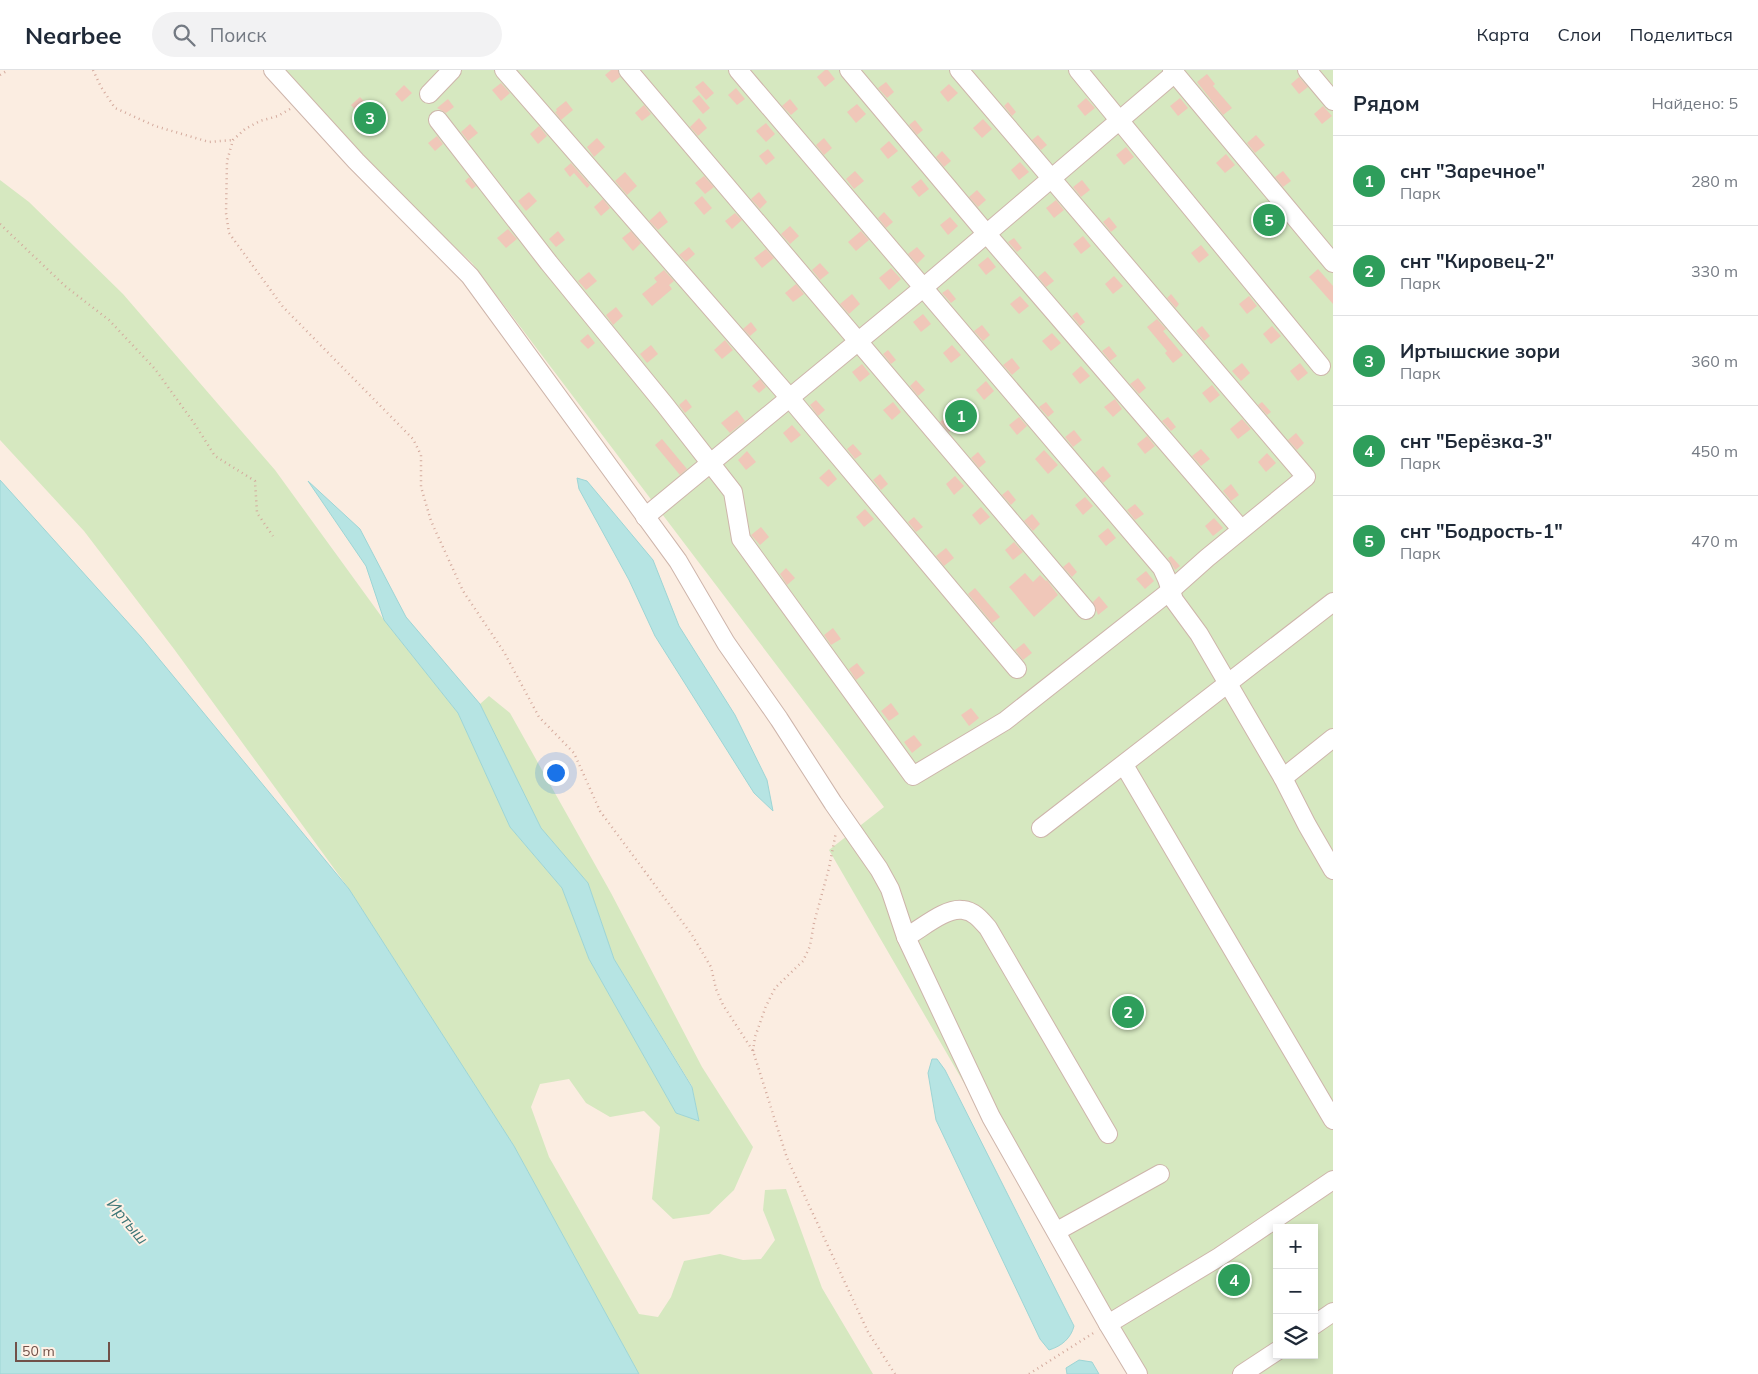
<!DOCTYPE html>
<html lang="ru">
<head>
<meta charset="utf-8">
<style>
	body { margin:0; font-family:Mulish,sans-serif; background:#f2f2f3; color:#1f2937 }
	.controls { position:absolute; right:15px; bottom:15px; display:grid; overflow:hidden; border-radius:0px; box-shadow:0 2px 8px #0003 }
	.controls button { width:45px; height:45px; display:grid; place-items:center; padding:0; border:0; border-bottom:1px solid #e0e1e3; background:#fff; color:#1f2937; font:25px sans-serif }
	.scale { position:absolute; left:15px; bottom:12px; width:95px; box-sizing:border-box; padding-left:5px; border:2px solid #715149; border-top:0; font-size:14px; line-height:18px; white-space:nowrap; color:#715149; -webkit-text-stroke:4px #fff1e6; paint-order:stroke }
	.you { position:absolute; left:555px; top:702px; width:18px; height:18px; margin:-12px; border:4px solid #fff; border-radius:50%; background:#1a73e8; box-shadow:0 0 0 8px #1a73e833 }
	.badge { display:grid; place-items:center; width:32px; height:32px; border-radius:50%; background:#e25448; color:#fff; font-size:16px; font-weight:700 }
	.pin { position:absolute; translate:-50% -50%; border:2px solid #fff; box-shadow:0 1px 5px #0006 }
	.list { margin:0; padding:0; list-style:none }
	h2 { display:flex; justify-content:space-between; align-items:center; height:65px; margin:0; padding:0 20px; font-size:21px }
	h2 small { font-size:16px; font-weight:400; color:#747a83 }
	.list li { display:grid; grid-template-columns:32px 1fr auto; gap:15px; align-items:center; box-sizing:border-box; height:90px; padding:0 20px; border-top:1px solid #e0e1e3 }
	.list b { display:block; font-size:19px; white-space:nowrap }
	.list p { margin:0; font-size:16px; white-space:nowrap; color:#747a83 }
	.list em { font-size:16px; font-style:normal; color:#747a83 }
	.icon { flex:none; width:28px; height:28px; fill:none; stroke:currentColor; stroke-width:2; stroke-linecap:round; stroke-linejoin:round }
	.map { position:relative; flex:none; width:1333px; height:1304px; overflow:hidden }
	header { display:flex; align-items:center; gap:30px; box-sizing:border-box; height:70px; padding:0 25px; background:#fff; border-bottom:1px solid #e0e1e3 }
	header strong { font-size:24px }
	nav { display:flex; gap:28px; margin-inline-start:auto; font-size:18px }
	.search { width:350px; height:45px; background:#f2f2f3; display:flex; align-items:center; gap:12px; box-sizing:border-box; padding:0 18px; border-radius:28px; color:#747a83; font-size:19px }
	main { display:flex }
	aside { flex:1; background:#fff }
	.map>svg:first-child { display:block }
</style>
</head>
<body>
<header>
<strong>Nearbee</strong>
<div class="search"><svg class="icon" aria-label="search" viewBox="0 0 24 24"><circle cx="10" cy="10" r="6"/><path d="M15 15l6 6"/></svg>Поиск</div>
<nav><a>Карта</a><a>Слои</a><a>Поделиться</a></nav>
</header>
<main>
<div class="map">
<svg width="1333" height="1304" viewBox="0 0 1333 1304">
	<rect width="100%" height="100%" fill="#fbede1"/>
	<!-- green -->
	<g fill="#d6e8c0" fill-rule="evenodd">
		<polygon points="282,0 1333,0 1333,1104 1103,1253 829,780 884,737 472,193 369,97"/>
		<polygon points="0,110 29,132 123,224 275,400 384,550 458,643 510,757 562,818 589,889 676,1043 699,1051 692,1016 614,889 588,813 541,758 480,634 489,626 510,643 611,823 702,997 753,1077 734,1120 709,1144 673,1149 652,1129 660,1057 644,1041 610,1047 586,1033 569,1009 540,1014 531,1037 549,1087 639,1244 658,1247 671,1227 684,1191 720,1184 743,1190 761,1189 775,1170 763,1140 765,1120 786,1119 822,1218 873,1304 639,1304 514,1076 349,819 174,579 84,461 0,370"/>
		<path d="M1333,1122V1304H1133L1109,1262ZM1277,1158H1314V1285H1277Z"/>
	</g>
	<!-- water -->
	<g fill="#b6e4e3" stroke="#9dd5d5">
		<polygon points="577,408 587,411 653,490 679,556 735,645 767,710 773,741 754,723 655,566 629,510 579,419"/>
		<polygon points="0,410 141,567 349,819 514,1076 639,1304 0,1304"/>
		<polygon points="308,411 360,459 406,547 480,634 541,758 588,813 614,889 692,1017 699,1051 676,1043 589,889 562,818 510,757 458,643 384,550 366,496"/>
		<path d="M932,989H937L945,1000L1074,1256C1071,1268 1062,1276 1049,1280L1040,1269L936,1050L928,1003Z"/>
		<polygon points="1079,1290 1092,1292 1099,1304 1067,1304 1066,1298"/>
	</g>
	<!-- building -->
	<g fill="#f0c7b9">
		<polygon points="611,0 618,0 620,7 612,13 605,5"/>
		<polygon points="825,0 828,0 835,9 825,17 817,7"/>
		<polygon points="1207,4 1215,14 1213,16 1232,38 1223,45 1197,12"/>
		<polygon points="1299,7 1308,17 1299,24 1291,14"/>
		<polygon points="703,11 714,23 706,30 695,17"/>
		<polygon points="886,12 894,22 887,28 878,18"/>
		<polygon points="501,13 510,23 501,31 492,20"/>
		<polygon points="949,14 958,23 948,32 940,22"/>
		<polygon points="404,15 412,23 402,32 395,24"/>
		<polygon points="736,18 745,29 737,35 728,25"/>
		<polygon points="699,25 710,38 703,44 692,31"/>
		<polygon points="360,27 375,43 366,52 351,35"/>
		<polygon points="1086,28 1095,38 1085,46 1077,36"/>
		<polygon points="1180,28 1188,38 1178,46 1170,36"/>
		<polygon points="448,29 454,37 446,43 437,38"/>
		<polygon points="790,29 798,39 791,45 782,36"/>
		<polygon points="566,31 573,40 561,50 555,42 557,41 556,39"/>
		<polygon points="1008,32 1016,42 1012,46 1004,36"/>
		<polygon points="857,34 866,44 856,53 847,42"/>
		<polygon points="644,35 651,44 642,51 635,43"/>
		<polygon points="1323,36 1332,46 1322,54 1314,44"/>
		<polygon points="699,48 707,58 698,66 690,57"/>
		<polygon points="983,49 992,59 982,68 973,58"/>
		<polygon points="915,50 923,60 917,65 909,55"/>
		<polygon points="766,53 775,64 766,72 756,61"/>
		<polygon points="470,54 478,63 468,71 461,62"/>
		<polygon points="539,56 547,66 538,74 530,64"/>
		<polygon points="1038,65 1047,75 1041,80 1032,70"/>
		<polygon points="1256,65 1265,75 1255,83 1247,73"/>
		<polygon points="437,66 443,74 435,81 428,73"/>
		<polygon points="597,68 605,77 594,87 587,77"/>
		<polygon points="824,68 832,78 824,85 816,75"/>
		<polygon points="889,71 898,81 888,89 880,79"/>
		<polygon points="1126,77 1134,87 1124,95 1116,85"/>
		<polygon points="768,79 775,88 766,95 759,86"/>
		<polygon points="942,81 951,91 944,97 936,87"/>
		<polygon points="1226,84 1235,95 1225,103 1216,93"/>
		<polygon points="1020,92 1029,102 1019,110 1011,100"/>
		<polygon points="571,93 590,115 587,118 574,103 570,107 564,99"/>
		<polygon points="855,101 864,111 854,119 846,109"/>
		<polygon points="1283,101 1291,111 1283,117 1275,107"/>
		<polygon points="625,102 637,116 627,125 615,111"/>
		<polygon points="704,106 714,117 705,124 695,113"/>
		<polygon points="469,107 476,116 472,119 465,111"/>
		<polygon points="921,109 929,119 919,127 911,117"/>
		<polygon points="1082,110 1090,120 1081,127 1073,117"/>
		<polygon points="977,120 986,130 978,137 969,127"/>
		<polygon points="529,122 537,131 526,141 518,131"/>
		<polygon points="759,122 767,132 760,139 751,129"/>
		<polygon points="702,126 712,138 704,145 694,133"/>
		<polygon points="603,129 610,138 601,146 594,137"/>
		<polygon points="1056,130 1064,140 1054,148 1046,138"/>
		<polygon points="1264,135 1272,145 1262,153 1254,143"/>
		<polygon points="660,141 668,152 658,160 649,151"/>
		<polygon points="884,142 893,152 886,158 878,148"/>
		<polygon points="735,143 742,150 732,159 725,151"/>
		<polygon points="950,147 958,156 948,165 940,155"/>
		<polygon points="1109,147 1117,157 1111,162 1103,152"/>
		<polygon points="790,156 799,166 790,174 781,164"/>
		<polygon points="508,159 517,169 506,178 497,168"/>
		<polygon points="558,161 565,170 556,177 549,169"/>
		<polygon points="631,161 641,173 633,181 622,168"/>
		<polygon points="861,161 869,170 856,181 848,172"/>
		<polygon points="1083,166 1091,176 1081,184 1073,174"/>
		<polygon points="1014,168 1022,178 1017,182 1008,172"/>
		<polygon points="1201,175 1209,185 1199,193 1191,183"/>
		<polygon points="689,177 695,184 686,192 679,185"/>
		<polygon points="917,177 925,186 917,194 908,184"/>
		<polygon points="766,179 774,188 762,198 754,188"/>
		<polygon points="988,187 996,197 986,205 978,195"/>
		<polygon points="820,193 829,203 820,210 812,200"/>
		<polygon points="891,198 901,209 889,220 879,208"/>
		<polygon points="1318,199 1333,216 1333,234 1309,207"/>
		<polygon points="664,200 674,211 669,215 672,219 652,236 642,224 657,212 654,208"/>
		<polygon points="1045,201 1054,211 1046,217 1038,207"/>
		<polygon points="589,202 597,211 586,220 578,211"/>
		<polygon points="1114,206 1123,216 1113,224 1105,214"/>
		<polygon points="796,214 804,224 793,232 785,223"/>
		<polygon points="948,219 956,229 951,233 942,223"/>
		<polygon points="852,224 860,234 849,244 840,234"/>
		<polygon points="1171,224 1179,234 1176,238 1167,228"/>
		<polygon points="1020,226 1029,236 1019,244 1010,234"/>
		<polygon points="1249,226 1257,236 1247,244 1239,234"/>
		<polygon points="616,237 623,246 613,255 606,245"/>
		<polygon points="1077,242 1085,252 1080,256 1072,246"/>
		<polygon points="923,244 931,254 921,262 913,252"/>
		<polygon points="1157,249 1166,259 1163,261 1183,285 1173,293 1165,283 1167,281 1147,257"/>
		<polygon points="751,252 757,260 750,266 743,259"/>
		<polygon points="982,255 990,265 983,271 974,261"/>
		<polygon points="1202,256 1210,266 1204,271 1196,261"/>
		<polygon points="1272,256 1281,266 1271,274 1263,264"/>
		<polygon points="1052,263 1061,273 1051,281 1042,271"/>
		<polygon points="588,264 595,273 588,279 580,271"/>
		<polygon points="725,270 733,280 722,289 714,280"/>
		<polygon points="651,275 658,284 647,293 640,284"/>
		<polygon points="952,275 961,285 951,293 943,283"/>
		<polygon points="1109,276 1117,286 1110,291 1102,281"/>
		<polygon points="888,280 896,290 891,294 883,284"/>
		<polygon points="1012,288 1020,298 1012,305 1003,295"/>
		<polygon points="1242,293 1250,303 1241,311 1232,301"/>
		<polygon points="1300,293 1308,303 1298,311 1290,301"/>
		<polygon points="862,294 870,304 860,312 852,302"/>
		<polygon points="1081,296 1090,306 1080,314 1072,304"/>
		<polygon points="1138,308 1146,318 1139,324 1130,314"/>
		<polygon points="760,309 766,317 759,323 752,316"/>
		<polygon points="916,310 925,320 918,326 910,316"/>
		<polygon points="986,311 994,321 984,330 976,320"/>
		<polygon points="1212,315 1220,325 1210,333 1202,323"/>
		<polygon points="686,329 692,337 685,343 679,335"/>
		<polygon points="1115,329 1122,339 1113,347 1104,337"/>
		<polygon points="816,330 825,340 818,346 810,335"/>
		<polygon points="893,332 901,342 892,350 883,340"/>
		<polygon points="1046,332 1054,342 1048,347 1039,337"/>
		<polygon points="1262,332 1271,342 1267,345 1258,335"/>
		<polygon points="737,340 745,351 730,363 721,353"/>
		<polygon points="947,346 956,356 949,362 940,352"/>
		<polygon points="1019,347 1027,356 1017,365 1009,355"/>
		<polygon points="1168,347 1176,357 1171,361 1162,351"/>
		<polygon points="1242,349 1251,359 1238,369 1230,359"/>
		<polygon points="792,355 801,365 791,373 783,363"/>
		<polygon points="1074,360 1082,370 1073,377 1065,367"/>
		<polygon points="1296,363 1304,373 1297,380 1288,370"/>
		<polygon points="1147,366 1155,376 1145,384 1137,374"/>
		<polygon points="662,369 687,399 680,405 655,375"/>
		<polygon points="853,374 862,384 855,389 847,379"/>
		<polygon points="1201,379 1210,389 1201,396 1192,386"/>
		<polygon points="1044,380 1058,395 1048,404 1035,389"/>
		<polygon points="747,381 756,392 746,400 738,390"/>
		<polygon points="978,382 986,392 979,398 971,388"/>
		<polygon points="1267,383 1276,393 1266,402 1258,392"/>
		<polygon points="1103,396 1111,406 1103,413 1095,403"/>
		<polygon points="829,399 837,409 828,417 819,408"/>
		<polygon points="880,404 888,414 881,420 873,410"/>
		<polygon points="955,406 964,416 954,425 946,414"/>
		<polygon points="1231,414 1239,425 1231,431 1223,421"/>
		<polygon points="1008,420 1016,430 1011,435 1002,425"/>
		<polygon points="1085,427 1093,436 1083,445 1075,435"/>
		<polygon points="1135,434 1144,444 1135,450 1127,440"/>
		<polygon points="981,437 990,447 980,455 972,445"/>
		<polygon points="865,439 874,449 864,457 856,447"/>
		<polygon points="1032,444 1040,454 1033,461 1024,451"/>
		<polygon points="914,447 923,457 916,462 908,452"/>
		<polygon points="1214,448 1223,458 1213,466 1205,456"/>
		<polygon points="761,457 769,467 760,475 751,465"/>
		<polygon points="1108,458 1116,468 1106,476 1098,466"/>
		<polygon points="1014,472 1023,482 1013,490 1005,480"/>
		<polygon points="946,478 954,488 944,496 936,486"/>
		<polygon points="1171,486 1180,496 1175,500 1168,488"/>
		<polygon points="1069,492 1077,502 1072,507 1063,497"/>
		<polygon points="786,498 795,508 787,515 780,504"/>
		<polygon points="1146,501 1154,511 1145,519 1136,509"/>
		<polygon points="1025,503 1033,512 1040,505 1046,511 1047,510 1058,525 1034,547 1009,517"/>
		<polygon points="975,518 1000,547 992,553 968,524"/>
		<polygon points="1099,526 1108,537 1098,545 1093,532"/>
		<polygon points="833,558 841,569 831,575 824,565"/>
		<polygon points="1024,573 1032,583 1023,590 1015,580"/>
		<polygon points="857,593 865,603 856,610 849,599"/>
		<polygon points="891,633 899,644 889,651 881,641"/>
		<polygon points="971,638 979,648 969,656 961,645"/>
		<polygon points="914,665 922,675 912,683 904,672"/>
	</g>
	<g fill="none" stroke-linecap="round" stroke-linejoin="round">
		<defs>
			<g id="minor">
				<polyline points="273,0 356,91 470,206 678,491 726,573 779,649 833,733 879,799 890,819 906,867 991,1047 1108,1254 1138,1304"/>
				<polyline points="504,0 789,327 1017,599"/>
				<polyline points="628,0 1086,540"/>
				<polyline points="738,0 1162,498 1167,509 1174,530 1199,564 1283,708 1307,755 1333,800"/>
				<polyline points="849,0 986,163 1241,459"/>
				<polyline points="1078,0 1321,296"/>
				<polyline points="1172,0 1333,193"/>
				<polyline points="1307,0 1333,31"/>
				<polyline points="429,24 452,0"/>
				<polyline points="438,50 549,193 665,335 733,422 741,469 913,706 1005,651 1170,521 1207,488 1306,407 959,0"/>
				<polyline points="645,447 923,218 1175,3"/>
				<polyline points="1124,695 1333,1050"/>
				<polyline points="1283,708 1333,668"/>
				<polyline points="1041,758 1333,532"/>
				<path d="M906,867C921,859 946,837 963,840C974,841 981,850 988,858L1108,1064"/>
				<polyline points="1057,1161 1160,1104"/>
				<polyline points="1108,1254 1219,1187 1333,1110"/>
				<polyline points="1314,1255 1333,1242"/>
				<polyline points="1242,1304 1277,1281"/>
			</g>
		</defs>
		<!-- minor casing -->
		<use href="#minor" stroke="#ceb5ab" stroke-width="20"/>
		<!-- path -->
		<g stroke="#d4aa9d" stroke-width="2.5" stroke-dasharray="1 4" stroke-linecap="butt">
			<polyline points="93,0 101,17 115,38 155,56 209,72 233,70"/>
			<polyline points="0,5 8,0"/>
			<polyline points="290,39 278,46 260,51 245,59 233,70 227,91 226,143 229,163 283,237 413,369 421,385 421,417 431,451 463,521 504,582 539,647 574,683 600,741 692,865 711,897 716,919 723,935 753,981 787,1088 868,1262 895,1304"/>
			<polyline points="0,154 65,216 109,250 155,299 194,353 215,386 255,411 257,443 273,466"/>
			<polyline points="753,981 755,967 766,936 775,918 803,891 810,876 814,853 829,798 836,762"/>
			<polyline points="1029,1304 1095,1262"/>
		</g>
		<!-- minor -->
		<use href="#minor" stroke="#fff" stroke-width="18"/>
	</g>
	<g text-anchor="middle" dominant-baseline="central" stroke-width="4" stroke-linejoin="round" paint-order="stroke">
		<!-- water labels -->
		<g font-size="16" font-style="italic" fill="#3d7677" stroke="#fff1e6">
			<text transform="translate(128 1151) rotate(50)">Иртыш</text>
		</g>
	</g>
</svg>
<div class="controls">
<button>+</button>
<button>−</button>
<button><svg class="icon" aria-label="layers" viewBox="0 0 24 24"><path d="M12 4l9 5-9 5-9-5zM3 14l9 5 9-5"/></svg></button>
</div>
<div class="scale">50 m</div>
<div class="you"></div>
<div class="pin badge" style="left:961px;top:346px;background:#2e9e5b">1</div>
<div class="pin badge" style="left:1128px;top:942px;background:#2e9e5b">2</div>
<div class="pin badge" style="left:370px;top:48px;background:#2e9e5b">3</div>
<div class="pin badge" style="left:1234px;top:1210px;background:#2e9e5b">4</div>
<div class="pin badge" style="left:1269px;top:150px;background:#2e9e5b">5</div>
</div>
<aside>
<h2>Рядом<small>Найдено: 5</small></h2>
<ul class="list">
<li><span class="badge" style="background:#2e9e5b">1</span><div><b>снт &quot;Заречное&quot;</b><p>Парк</p></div><em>280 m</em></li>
<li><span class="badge" style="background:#2e9e5b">2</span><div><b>снт &quot;Кировец-2&quot;</b><p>Парк</p></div><em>330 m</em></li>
<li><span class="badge" style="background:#2e9e5b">3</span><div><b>Иртышские зори</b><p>Парк</p></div><em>360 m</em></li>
<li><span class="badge" style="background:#2e9e5b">4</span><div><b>снт &quot;Берёзка-3&quot;</b><p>Парк</p></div><em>450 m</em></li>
<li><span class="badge" style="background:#2e9e5b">5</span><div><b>снт &quot;Бодрость-1&quot;</b><p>Парк</p></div><em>470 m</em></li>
</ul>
</aside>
</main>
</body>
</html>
